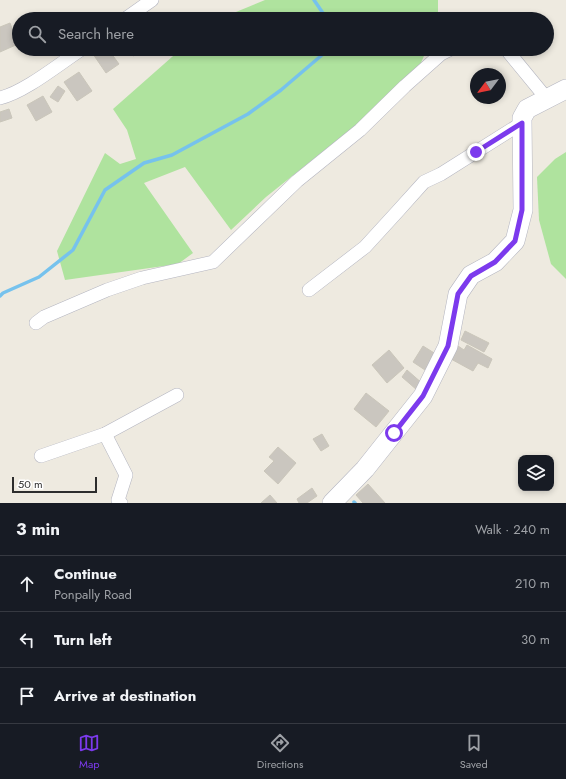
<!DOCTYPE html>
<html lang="en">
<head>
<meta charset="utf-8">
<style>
	body { margin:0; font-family:Jost,sans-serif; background:#20242c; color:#f1f3f6 }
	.controls { position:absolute; right:12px; bottom:12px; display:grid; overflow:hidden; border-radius:8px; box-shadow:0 2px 6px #0003 }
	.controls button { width:36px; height:36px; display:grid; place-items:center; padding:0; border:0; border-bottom:1px solid #363941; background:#171b24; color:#f1f3f6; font:20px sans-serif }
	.compass { position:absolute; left:470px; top:68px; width:36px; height:36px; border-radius:50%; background:#171b24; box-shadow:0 2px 6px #0003; rotate:238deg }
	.scale { position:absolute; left:12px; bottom:10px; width:85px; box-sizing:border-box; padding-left:4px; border:2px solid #2d2d2d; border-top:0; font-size:11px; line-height:14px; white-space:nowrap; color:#2d2d2d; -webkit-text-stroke:3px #fff; paint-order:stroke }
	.stop { position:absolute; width:12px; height:12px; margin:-9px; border:3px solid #7c3aed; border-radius:50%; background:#fff }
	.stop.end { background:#7c3aed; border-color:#fff; box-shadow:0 1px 4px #0008 }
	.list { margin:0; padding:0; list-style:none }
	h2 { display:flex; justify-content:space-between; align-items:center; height:52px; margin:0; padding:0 16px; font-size:17px }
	h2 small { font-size:13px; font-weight:400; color:#9ea1a6 }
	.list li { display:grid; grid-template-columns:26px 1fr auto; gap:12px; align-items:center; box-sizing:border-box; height:56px; padding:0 16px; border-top:1px solid #363941 }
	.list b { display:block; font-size:15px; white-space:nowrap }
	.list p { margin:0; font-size:13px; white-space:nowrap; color:#9ea1a6 }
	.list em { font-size:13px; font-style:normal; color:#9ea1a6 }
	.icon { flex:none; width:22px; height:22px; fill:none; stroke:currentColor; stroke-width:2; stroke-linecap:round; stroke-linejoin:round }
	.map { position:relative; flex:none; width:566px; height:503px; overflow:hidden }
	.search { position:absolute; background:#171b24; box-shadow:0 2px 6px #0003; left:12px; right:12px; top:12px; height:44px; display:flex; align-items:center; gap:10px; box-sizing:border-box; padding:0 14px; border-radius:22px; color:#9ea1a6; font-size:15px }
	.sheet { height:220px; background:#171b24 }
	nav { display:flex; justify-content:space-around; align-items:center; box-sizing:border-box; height:56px; border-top:1px solid #363941; background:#171b24; font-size:11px; color:#9ea1a6 }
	nav a { display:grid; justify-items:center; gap:2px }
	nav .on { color:#7c3aed }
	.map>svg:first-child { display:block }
</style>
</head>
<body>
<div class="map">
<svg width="566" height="503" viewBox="0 0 566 503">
	<rect width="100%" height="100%" fill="#eeeae0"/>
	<!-- green -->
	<g fill="#afe39e">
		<polygon points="265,0 438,0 438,19 219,19"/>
		<polygon points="181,49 427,49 417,72 356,125 266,197 231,230 185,167 144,183 193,253 178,264 65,280 57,251 105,153 120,164 136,159 127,130 113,109"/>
		<polygon points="566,152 566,279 551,264 539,220 537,177 555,159"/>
	</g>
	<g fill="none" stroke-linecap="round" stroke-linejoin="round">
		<!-- stream -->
		<g stroke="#76c2ed" stroke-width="3.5">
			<polyline points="314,0 327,19"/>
			<polyline points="0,296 3,293 39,277 73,250 105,190 144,163 172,155 248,114 281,90 329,49"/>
			<polyline points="354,502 355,503"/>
		</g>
	</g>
	<!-- building -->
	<g fill="#cac6bf" stroke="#cac6ba">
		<polygon points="10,23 18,44 0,52 0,27"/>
		<polygon points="52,49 60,49 54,53"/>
		<polygon points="100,49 108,49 119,64 106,73 93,54"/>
		<polygon points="128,49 138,49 140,52 133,56"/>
		<polygon points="79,72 92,91 77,101 64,82"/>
		<polygon points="58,86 65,91 58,102 50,97"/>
		<polygon points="43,96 52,112 36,121 27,105"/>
		<polygon points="9,109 12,118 0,122 0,112"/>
		<polygon points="465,331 489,343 484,352 461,340"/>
		<polygon points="467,345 492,359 488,368 478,363 473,371 451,359 458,346 464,350"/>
		<polygon points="423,346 439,356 428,372 413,362"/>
		<polygon points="389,350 404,368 387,383 372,365"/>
		<polygon points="407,370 423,384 417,390 402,377"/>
		<polygon points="366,393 389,411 376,427 354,409"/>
		<polygon points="322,434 329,446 321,451 313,439"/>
		<polygon points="278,447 296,463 278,484 264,471 274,461 269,457"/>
		<polygon points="368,484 385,503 363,503 356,495"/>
		<polygon points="312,488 317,496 307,503 299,503 297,499"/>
		<polygon points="270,495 277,503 261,503"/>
	</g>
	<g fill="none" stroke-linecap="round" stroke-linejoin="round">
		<defs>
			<g id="minor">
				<polyline points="125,19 152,0"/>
				<polyline points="506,49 547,99"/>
				<path d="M0,98C25,92 59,64 82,49"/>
				<polyline points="309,290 365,247 397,212 424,182 441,174 522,123"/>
				<polyline points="36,323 44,317 107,290 142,278 213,262 297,181 360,130 405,86 441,54 451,49"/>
				<polyline points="105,434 126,475 118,500 121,503"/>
				<polyline points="41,456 105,434 177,395"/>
			</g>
			<polyline id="secondary" points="332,503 365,469 423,396 448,346 458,294 471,275 495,262 515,241 523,210 522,118 527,109 566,89"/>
		</defs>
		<!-- minor casing -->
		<use href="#minor" stroke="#b4b5c0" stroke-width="14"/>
		<!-- secondary casing -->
		<use href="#secondary" stroke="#b4b5c0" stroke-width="20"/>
		<!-- minor -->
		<use href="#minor" stroke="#fff" stroke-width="13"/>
		<!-- secondary -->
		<use href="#secondary" stroke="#fff" stroke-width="19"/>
	</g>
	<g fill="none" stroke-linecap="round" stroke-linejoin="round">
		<!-- route -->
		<polyline stroke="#7c3aed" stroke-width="5" points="394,433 423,396 448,346 458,294 471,276 495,262 515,241 522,210 522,123 476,152"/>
	</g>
</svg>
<div class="controls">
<button><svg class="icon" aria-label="layers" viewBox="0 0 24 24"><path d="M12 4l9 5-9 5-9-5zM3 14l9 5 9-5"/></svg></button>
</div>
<svg class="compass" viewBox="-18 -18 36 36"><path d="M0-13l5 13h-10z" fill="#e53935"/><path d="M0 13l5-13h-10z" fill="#9ea1a6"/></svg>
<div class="scale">50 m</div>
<div class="stop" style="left:394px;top:433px"></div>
<div class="stop end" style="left:476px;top:152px"></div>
<div class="search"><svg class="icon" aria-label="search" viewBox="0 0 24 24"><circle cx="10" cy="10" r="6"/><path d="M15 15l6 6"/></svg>Search here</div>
</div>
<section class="sheet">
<h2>3 min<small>Walk · 240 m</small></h2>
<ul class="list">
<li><svg class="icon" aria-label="ahead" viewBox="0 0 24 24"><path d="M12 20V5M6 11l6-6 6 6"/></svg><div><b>Continue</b><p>Ponpally Road</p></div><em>210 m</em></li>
<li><svg class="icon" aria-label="left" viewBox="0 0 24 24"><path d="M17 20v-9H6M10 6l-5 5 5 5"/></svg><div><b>Turn left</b></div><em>30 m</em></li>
<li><svg class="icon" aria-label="arrive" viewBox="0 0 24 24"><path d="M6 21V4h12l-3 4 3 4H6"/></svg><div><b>Arrive at destination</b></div></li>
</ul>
</section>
<nav>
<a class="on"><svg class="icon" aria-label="map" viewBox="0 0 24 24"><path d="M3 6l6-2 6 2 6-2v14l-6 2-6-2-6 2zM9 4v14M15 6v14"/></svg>Map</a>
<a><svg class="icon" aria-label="directions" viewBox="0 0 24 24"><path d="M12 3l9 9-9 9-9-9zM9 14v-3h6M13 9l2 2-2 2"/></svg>Directions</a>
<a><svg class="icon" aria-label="saved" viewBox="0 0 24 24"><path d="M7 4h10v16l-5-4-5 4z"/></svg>Saved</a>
</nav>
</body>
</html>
